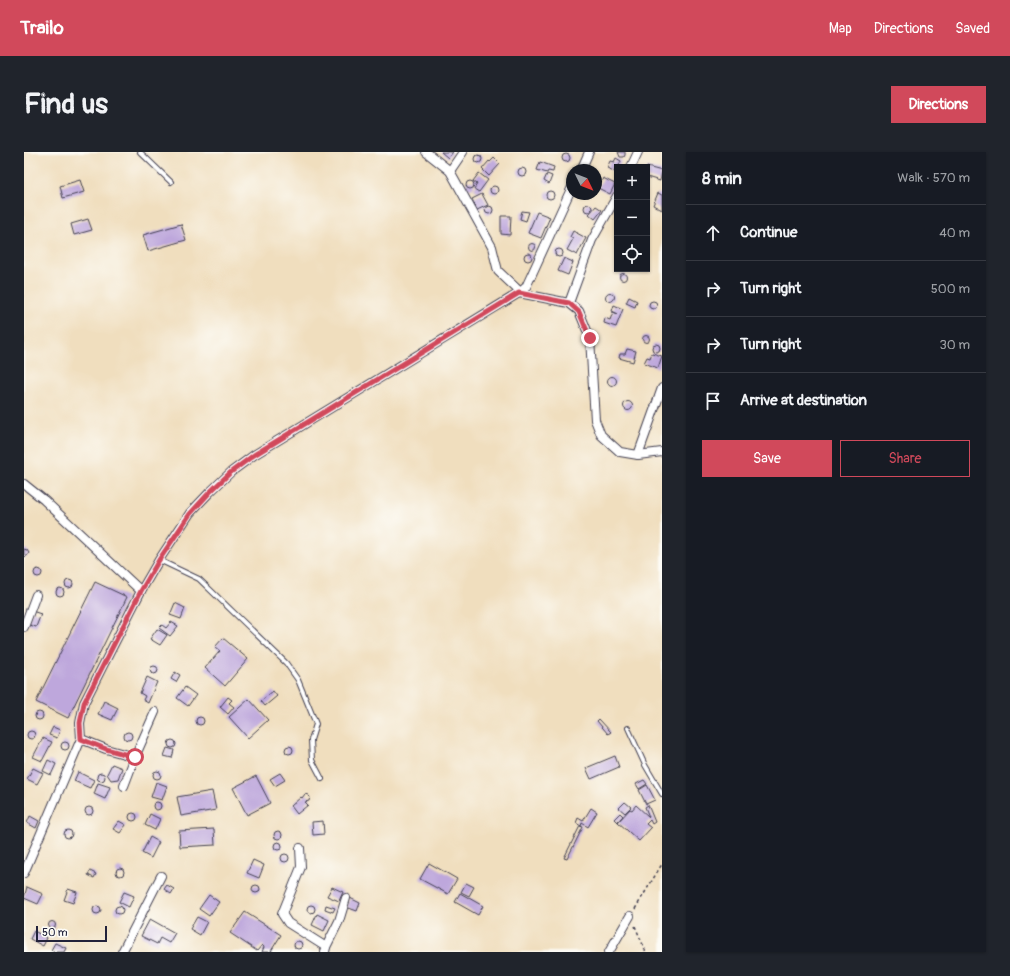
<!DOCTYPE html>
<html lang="en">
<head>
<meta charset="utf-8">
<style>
	body { margin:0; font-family:Pangolin,sans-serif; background:#20242c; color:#f1f3f6 }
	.controls { position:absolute; right:12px; top:12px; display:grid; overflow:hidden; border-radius:0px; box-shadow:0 1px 3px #0004 }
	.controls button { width:36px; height:36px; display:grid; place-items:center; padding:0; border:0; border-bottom:1px solid #363941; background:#171b24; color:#f1f3f6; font:20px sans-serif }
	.compass { position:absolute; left:542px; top:12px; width:36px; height:36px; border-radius:50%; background:#171b24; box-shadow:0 1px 3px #0004; rotate:133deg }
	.scale { position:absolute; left:12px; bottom:10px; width:71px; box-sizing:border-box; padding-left:4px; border:2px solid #22223b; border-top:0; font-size:11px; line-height:14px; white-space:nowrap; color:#22223b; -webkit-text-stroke:3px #fdfcf7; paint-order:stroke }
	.stop { position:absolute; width:12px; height:12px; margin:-9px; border:3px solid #d1495b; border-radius:50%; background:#fff }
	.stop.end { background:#d1495b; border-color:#fff; box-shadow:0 1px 4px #0008 }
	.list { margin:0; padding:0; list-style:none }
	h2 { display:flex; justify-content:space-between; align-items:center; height:52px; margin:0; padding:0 16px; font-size:17px }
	h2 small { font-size:13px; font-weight:400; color:#9ea1a6 }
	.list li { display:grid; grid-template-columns:26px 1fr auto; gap:12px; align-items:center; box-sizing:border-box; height:56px; padding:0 16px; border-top:1px solid #363941 }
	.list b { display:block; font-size:15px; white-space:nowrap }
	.list em { font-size:13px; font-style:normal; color:#9ea1a6 }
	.actions { display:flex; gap:8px; padding:12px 16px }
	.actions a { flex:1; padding:9px 0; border:1px solid #d1495b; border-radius:0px; text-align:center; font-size:14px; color:#d1495b }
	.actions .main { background:#d1495b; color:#fff }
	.icon { flex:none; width:22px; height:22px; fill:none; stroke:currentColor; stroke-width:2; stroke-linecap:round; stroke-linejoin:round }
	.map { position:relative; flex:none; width:638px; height:800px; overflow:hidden; border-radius:0px }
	header { display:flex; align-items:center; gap:24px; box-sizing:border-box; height:56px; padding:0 20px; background:#d1495b; color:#fff }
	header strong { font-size:19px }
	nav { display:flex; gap:22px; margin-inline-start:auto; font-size:14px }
	.intro { display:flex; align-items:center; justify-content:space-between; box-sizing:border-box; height:96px; padding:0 24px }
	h1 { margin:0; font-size:28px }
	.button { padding:10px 18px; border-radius:0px; background:#d1495b; color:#fff; font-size:14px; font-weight:700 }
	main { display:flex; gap:24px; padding:0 24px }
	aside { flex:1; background:#171b24; border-radius:0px; box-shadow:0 1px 3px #0004 }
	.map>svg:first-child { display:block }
</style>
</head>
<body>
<header>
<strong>Trailo</strong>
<nav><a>Map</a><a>Directions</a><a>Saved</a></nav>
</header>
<div class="intro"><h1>Find us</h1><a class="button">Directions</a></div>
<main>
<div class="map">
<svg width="638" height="800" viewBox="0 0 638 800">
	<rect width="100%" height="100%" fill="#fdfcf7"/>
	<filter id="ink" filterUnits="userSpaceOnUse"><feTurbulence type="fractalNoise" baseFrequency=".025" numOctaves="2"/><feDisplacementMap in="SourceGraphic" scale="8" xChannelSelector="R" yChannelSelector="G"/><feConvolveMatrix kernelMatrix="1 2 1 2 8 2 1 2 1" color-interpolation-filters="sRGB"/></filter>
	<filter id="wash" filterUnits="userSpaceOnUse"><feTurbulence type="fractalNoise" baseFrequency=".012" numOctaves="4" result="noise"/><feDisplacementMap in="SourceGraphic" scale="16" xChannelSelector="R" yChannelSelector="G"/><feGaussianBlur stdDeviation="0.9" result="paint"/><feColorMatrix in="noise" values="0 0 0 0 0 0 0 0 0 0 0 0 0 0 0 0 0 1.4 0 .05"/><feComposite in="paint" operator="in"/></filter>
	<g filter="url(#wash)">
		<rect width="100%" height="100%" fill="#f0debe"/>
		<g id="blocks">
			<!-- building -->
			<g fill="#bea7dc">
				<polygon points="417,0 429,0 424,6"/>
				<polygon points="594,0 601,0 601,3 600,5 596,5"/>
				<circle cx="542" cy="6" r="4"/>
				<circle cx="454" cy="7" r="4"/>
				<polygon points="470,6 476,12 465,24 458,17 465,9 466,10"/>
				<polygon points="592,6 597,9 592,20 583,16 586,9 590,10"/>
				<polygon points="516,10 530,15 529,20 524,19 523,21 513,18"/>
				<polygon points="623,15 638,19 636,29 623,25"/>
				<circle cx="498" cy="20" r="4"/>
				<polygon points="455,21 464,28 455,40 450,37 453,32 449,29"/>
				<polygon points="523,22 528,24 525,32 520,29"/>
				<polygon points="579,26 591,32 586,42 574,36"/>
				<polygon points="56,28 60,40 39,46 36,34"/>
				<circle cx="446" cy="33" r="4"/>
				<circle cx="470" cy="38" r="4"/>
				<circle cx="526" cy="43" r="4"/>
				<polygon points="634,41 638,43 638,58 629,53"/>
				<polygon points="458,42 464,53 453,58 448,47"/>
				<circle cx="564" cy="56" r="4"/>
				<polygon points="572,54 578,58 571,67 565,62"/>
				<circle cx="465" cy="58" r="4"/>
				<polygon points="498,59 505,60 502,69 496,67"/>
				<polygon points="513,60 526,65 517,86 504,81"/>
				<polygon points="477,64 487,64 486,83 477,82"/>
				<polygon points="64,67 68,78 50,83 47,72"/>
				<polygon points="157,72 162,88 124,99 119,83"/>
				<polygon points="549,79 562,86 553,103 543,98 549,87 546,85"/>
				<circle cx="508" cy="95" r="3.5"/>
				<circle cx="535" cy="101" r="4"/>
				<circle cx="504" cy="105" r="4"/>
				<polygon points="540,106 549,110 544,123 534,119"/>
				<circle cx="599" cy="125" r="3.5"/>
				<circle cx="586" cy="145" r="4.5"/>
				<polygon points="605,145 613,149 611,155 602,151"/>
				<circle cx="629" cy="153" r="4"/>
				<polygon points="590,153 599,157 592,175 580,171 581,166 586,168 589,160 594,162 588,159"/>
				<circle cx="622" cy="187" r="3.5"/>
				<circle cx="632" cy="196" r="4"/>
				<polygon points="603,197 612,199 609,210 595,206 596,202 601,202"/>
				<polygon points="628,201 638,204 634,216 620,211 623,205 626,206"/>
				<circle cx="588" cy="229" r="4.5"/>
				<circle cx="604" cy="254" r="4.5"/>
				<polygon points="0,397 3,398 5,401 3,404 0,405"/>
				<circle cx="14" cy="421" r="4"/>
				<circle cx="45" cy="432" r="4"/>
				<polygon points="71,430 103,445 44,566 12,550"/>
				<circle cx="36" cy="440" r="4"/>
				<polygon points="151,451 161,456 157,467 146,463"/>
				<polygon points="8,459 17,462 12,475 3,472"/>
				<polygon points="147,470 154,474 146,484 135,476 138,473 142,476"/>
				<polygon points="133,477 143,483 136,493 126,487"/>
				<polygon points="199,486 224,507 201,534 181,516 196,499 191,495"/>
				<circle cx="130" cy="518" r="4"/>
				<polygon points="151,520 156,523 152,530 147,527"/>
				<polygon points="123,525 133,530 124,551 119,548 121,544 116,541"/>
				<polygon points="161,535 172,543 164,554 153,546"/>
				<polygon points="249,539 253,544 241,554 237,549"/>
				<polygon points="204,545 208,548 205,551 210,555 204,562 196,555"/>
				<polygon points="225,547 244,568 224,586 205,565"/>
				<polygon points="80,549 94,556 88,568 74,562"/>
				<circle cx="15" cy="564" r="4"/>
				<circle cx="176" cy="569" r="4"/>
				<polygon points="575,567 587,580 584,582 573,569"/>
				<polygon points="29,575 36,578 33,586 25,583"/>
				<circle cx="7" cy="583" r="4"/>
				<circle cx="104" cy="584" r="4"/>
				<polygon points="19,586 28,590 18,609 9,605"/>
				<circle cx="148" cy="592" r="4"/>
				<circle cx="41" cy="594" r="4"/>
				<circle cx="265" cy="598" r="4"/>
				<polygon points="143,596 150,598 148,606 140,604"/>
				<polygon points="591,604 595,615 567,627 562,616"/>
				<polygon points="24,608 32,612 27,623 19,619"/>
				<polygon points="88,612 98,616 94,627 87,628 83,622"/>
				<polygon points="9,616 19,621 13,632 3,627"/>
				<circle cx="133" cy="623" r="4"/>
				<polygon points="54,620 70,628 66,636 50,629"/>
				<polygon points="256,621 261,628 251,634 246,627"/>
				<circle cx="77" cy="625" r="4"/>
				<polygon points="232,624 246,651 223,663 209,636"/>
				<polygon points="620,628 623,632 615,637 612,632"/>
				<polygon points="132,630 143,634 138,648 127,645"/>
				<polygon points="74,631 86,635 81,647 70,642"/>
				<polygon points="623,633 631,648 622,652 615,638"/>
				<polygon points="188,639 192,658 157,664 153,645"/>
				<polygon points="281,642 284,643 286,645 285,649 281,650 284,653 273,662 267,654 277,645 278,646"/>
				<polygon points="601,650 607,655 601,661 595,656"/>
				<circle cx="133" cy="654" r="4"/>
				<polygon points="612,653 625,665 621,655 624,653 631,670 628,672 626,668 622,672 627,676 615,689 594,670 606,657 608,658"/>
				<circle cx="65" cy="659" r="4"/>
				<polygon points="567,656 573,660 564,675 558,671 557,674 552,671 554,666 559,669"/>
				<polygon points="596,661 599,664 593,670 590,667"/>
				<circle cx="109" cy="665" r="4"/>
				<polygon points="126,662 136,667 131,678 121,673"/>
				<polygon points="6,664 15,669 12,676 3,671"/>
				<polygon points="95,669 102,673 96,681 89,677"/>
				<polygon points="299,669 300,682 289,683 288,670"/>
				<polygon points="556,674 559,675 543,707 540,706"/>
				<polygon points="190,677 191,693 156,695 155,679"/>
				<circle cx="44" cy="682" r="4"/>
				<circle cx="254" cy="683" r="4"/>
				<polygon points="126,685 135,690 127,706 118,701"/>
				<circle cx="254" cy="694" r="4"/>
				<circle cx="261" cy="706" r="4"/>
				<polygon points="229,708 240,713 235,726 223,721"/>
				<polygon points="405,711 433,727 424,742 396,727"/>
				<circle cx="96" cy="720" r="4"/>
				<polygon points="66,719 72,722 70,726 64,723"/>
				<polygon points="442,731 450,735 445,744 437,740"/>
				<polygon points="143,733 150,737 147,742 140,737"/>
				<circle cx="232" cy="737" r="4"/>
				<polygon points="3,735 19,742 14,752 0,746"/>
				<polygon points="308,735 319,740 315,749 303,744"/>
				<polygon points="44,737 53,740 49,751 40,748"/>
				<polygon points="100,740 110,744 105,755 95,750"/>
				<polygon points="436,741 459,754 454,763 431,750"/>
				<polygon points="185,743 195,750 185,764 175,757"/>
				<polygon points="326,746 336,751 333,759 322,755"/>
				<polygon points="302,753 311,756 309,760 301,757"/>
				<circle cx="287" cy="757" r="4"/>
				<circle cx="95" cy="758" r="4"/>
				<circle cx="73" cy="758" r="4"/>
				<polygon points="221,760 257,783 247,799 249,800 238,800 240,795 238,793 233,799 206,781"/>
				<polygon points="293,762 305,768 300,779 288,773"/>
				<polygon points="173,765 183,770 176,783 166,777"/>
				<polygon points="126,767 151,781 145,791 136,786 133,792 117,784"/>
				<circle cx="28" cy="773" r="3.5"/>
				<polygon points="10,779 23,786 19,794 6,787"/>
				<circle cx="274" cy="793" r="4"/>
				<polygon points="31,791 42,796 40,800 31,800 27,798"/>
			</g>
		</g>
	</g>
	<g filter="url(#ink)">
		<use href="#blocks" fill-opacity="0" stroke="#413e4f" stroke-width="1"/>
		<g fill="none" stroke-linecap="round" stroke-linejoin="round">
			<defs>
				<g id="service">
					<polyline points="116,0 147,30"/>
					<polyline points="135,408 175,427 262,511 274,528 292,572 287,588 288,608 298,627"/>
					<polyline points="604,576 621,613 638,642"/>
				</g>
				<g id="minor">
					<polyline points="402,0 426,19 468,95 474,119 493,137 495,141 545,151 555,159 566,186 571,268 577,283 596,300 614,303 638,300"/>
					<polyline points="607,15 614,0"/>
					<polyline points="557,18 565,0"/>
					<polyline points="426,19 439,0"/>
					<polyline points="545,151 568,88 593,44"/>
					<polyline points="614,303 638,236"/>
					<polyline points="0,332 20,348 117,439"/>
					<polyline points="0,475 12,443"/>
					<polyline points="57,587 82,597 111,605"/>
					<polyline points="100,634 111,605 131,560"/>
					<polyline points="276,696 277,715 258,762 264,771 302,795 301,800"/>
					<polyline points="0,721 57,587 56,571 60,551 117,439 135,408 166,361 186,340 207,320 230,303 495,141 502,135 548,35"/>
					<polyline points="302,795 315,769 322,746"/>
					<polyline points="98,800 137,724"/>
					<polyline points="585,800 606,764"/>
				</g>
			</defs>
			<!-- service casing -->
			<use href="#service" stroke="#413e4f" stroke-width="6"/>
			<!-- minor casing -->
			<use href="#minor" stroke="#413e4f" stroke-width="10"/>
			<!-- path -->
			<g stroke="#413e4f" stroke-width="1.5" stroke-dasharray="3 3" stroke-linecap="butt">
				<polyline points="611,757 638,712"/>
				<polyline points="611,774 622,800"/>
			</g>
			<!-- service -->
			<use href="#service" stroke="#fff" stroke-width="4"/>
			<!-- minor -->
			<use href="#minor" stroke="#fff" stroke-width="8"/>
		</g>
	</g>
	<g fill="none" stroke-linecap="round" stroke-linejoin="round" filter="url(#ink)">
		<!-- route -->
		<polyline stroke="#d1495b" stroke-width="5" points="111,605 82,597 57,587 56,571 60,551 117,439 135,408 166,362 186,340 207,320 230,303 495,141 545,151 555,160 566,186"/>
	</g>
</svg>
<div class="controls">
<button>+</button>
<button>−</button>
<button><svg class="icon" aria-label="locate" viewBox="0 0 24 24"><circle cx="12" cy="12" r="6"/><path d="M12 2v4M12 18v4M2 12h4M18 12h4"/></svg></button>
</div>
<svg class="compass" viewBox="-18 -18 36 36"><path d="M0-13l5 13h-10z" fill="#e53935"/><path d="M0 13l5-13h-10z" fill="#9ea1a6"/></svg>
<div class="scale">50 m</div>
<div class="stop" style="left:111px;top:605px"></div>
<div class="stop end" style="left:566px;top:186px"></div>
</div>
<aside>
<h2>8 min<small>Walk · 570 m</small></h2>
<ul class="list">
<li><svg class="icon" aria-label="ahead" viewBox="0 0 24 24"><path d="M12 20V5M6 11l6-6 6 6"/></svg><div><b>Continue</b></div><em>40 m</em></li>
<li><svg class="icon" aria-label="right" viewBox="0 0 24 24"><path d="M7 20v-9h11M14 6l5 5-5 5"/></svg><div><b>Turn right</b></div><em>500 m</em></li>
<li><svg class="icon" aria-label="right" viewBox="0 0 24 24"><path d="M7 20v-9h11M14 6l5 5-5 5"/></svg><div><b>Turn right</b></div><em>30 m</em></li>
<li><svg class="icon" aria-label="arrive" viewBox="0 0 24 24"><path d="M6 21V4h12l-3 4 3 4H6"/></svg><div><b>Arrive at destination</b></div></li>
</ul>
<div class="actions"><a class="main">Save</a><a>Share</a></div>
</aside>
</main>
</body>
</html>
